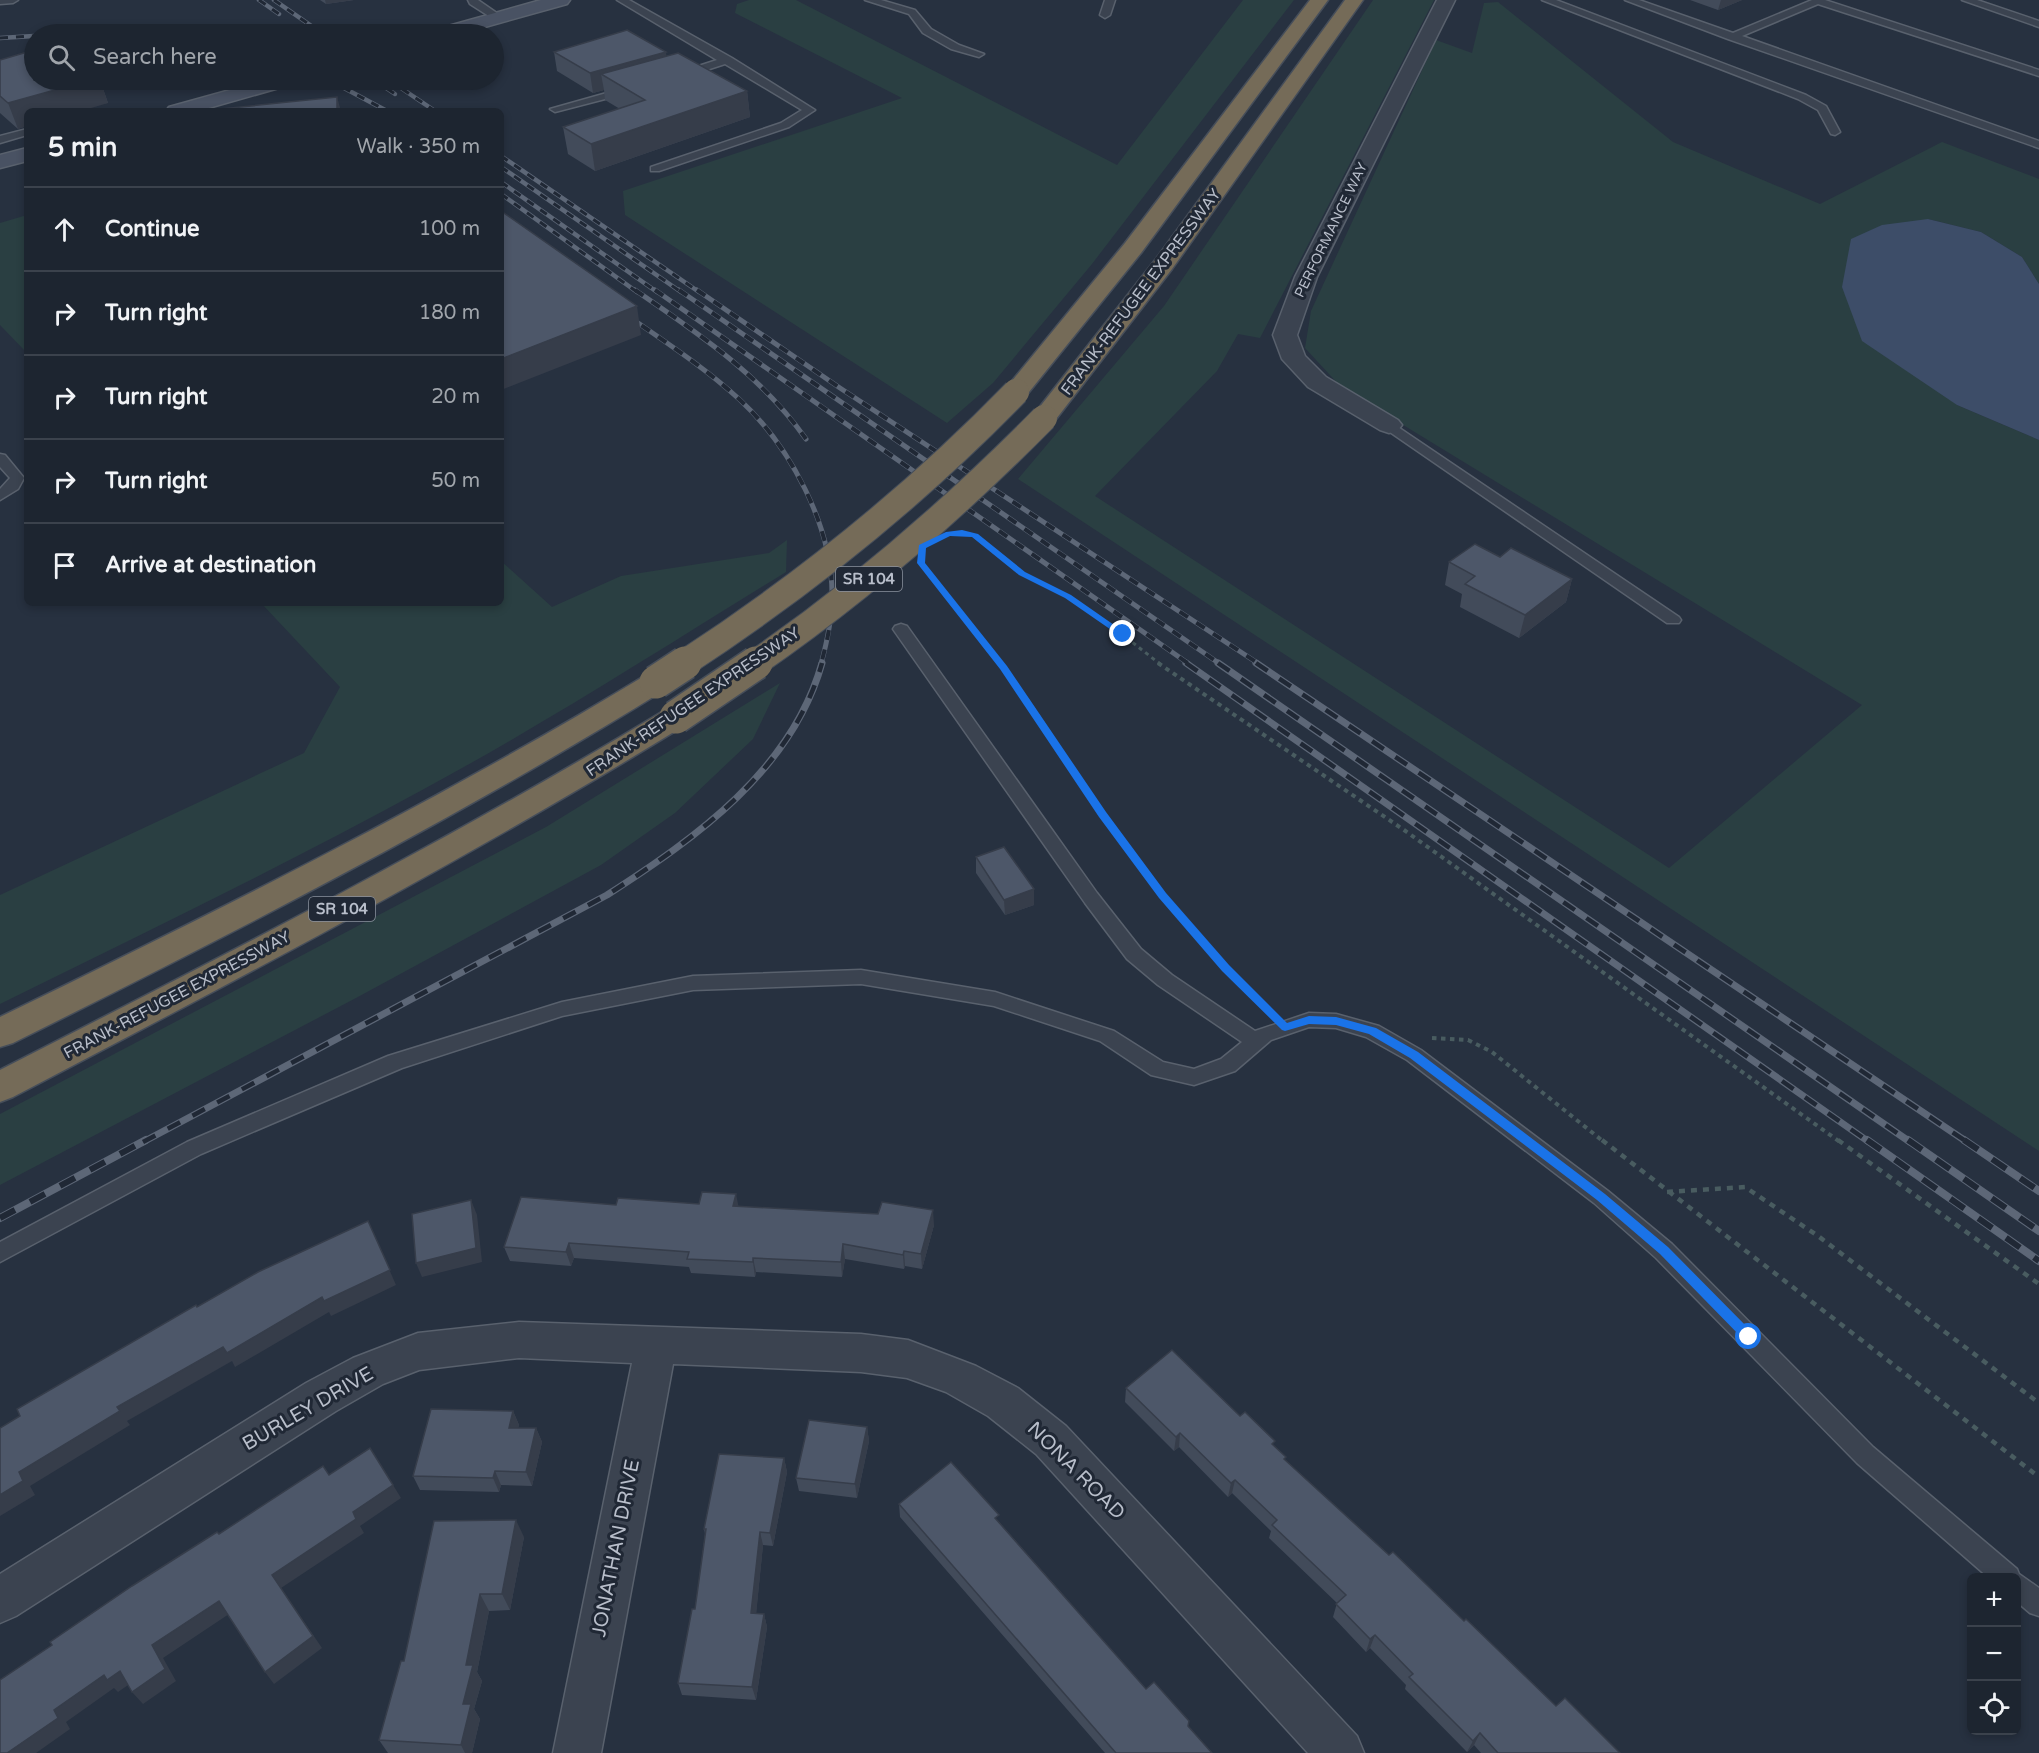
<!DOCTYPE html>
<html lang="en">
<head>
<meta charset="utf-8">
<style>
	body { margin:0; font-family:"Varela Round",sans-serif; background:#2a313c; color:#f1f3f6 }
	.controls { position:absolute; right:18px; bottom:18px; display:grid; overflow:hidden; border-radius:9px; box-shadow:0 3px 9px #0003 }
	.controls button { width:54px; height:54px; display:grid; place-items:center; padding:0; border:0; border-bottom:2px solid #3b424c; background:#1d2530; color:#f1f3f6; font:30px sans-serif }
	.stop { position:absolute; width:18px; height:18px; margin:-14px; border:4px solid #1a73e8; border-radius:50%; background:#fff }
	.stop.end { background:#1a73e8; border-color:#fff; box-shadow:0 2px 6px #0008 }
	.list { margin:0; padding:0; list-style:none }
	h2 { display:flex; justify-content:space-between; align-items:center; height:78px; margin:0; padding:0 24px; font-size:26px }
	h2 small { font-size:20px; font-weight:400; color:#a0a5ab }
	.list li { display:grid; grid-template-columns:39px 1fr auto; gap:18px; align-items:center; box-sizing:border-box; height:84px; padding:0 24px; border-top:2px solid #3b424c }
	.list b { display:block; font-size:22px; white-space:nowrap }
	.list em { font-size:20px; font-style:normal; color:#a0a5ab }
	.icon { flex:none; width:33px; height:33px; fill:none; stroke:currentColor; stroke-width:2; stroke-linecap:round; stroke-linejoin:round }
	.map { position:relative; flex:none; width:2039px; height:1753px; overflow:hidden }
	.search { position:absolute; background:#1d2530; box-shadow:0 3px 9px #0003; left:24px; top:24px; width:480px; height:66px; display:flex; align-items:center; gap:15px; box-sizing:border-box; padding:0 21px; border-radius:33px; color:#a0a5ab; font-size:22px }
	.panel { position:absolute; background:#1d2530; box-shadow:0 3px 9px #0003; left:24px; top:108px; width:480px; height:498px; border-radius:9px }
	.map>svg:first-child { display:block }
</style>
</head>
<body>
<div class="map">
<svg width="2039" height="1753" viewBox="0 0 2039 1753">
	<rect width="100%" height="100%" fill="#273140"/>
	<!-- green -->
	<g fill="#2a3f42">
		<polygon points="749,0 796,0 1117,165 1243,0 1294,0 1092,264 993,383 947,423 625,215 623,191 902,98 735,13 737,4"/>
		<polygon points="1373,0 1434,0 1260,338 1238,334 1217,371 1095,496 1669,868 1862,705 1341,387 1305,348 1311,311 1436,40 1472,53 1484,3 1498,2 1673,142 1820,204 1942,142 2039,179 2039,284 2022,257 1981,232 1928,219 1957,405 2039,440 2039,1151 1018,479 1164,306"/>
		<polygon points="27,215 27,353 0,325 0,223"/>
		<path d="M787,540L786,572C666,646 548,722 424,789C285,865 142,934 0,1004V895L304,753L340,687L261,603H501V561L552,607L621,576L769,553Z"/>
		<polygon points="780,683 753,739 675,813 601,865 356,998 0,1185 0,1114 546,827"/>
	</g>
	<!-- water -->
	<polygon fill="#3d4d68" points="1928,219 1981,232 2022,257 2039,284 2039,440 1957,405 1862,341 1842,287 1851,239 1882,225"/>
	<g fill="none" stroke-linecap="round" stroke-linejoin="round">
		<defs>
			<g id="lane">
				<polygon points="0,0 18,0 13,3 0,4"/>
				<polygon points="468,0 478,0 504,18 495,20 470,4"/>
				<polygon points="617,0 629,0 732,58 815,110 789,127 659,171 651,171 651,167 781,123 802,110 725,64 685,77 677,77 677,73 717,60"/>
				<polygon points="865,0 881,0 915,10 931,29 959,45 984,54 979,57 951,49 923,33 909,14"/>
				<polygon points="1105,0 1115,0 1110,15 1105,18 1100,15"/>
				<polygon points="1542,0 1556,0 1806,95 1826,106 1840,132 1835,135 1831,134 1818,110 1798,99"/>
				<polygon points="1625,0 1639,0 1733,33 1812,0 1825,0 2039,70 2039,76 1818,4 1742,36 2039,141 2039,148 1728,39"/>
				<polygon points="1962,0 1977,0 2039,21 2039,27"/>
				<polygon points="628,87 633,90 632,92 555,112 550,109"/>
				<polygon points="27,129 27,135 0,143 0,136"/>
				<polygon points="1389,421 1679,617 1681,620 1679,623 1667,623 1384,428 1382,425"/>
				<polygon points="0,454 5,455 24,478 18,489 0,500 0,489 10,478 0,467"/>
				<polygon points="901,624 907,626 1097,893 1141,949 1172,975 1255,1031 1309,1013 1336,1014 1379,1026 1421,1050 1608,1191 1672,1244 1873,1447 2017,1569 2019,1574 2039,1588 2039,1616 2030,1613 2016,1601 2016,1578 1989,1578 1857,1463 1656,1258 1594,1203 1407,1060 1366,1037 1336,1028 1309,1027 1271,1040 1235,1071 1194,1085 1151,1075 1100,1041 994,1006 861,984 693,990 562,1016 402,1068 201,1154 0,1262 0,1242 187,1142 388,1056 562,1002 693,976 861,970 995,992 1114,1031 1163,1062 1194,1069 1221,1059 1242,1042 1158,985 1127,959 1085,903 895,632 893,629 895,626"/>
			</g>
			<g id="street">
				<polygon points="1437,0 1455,0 1317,277 1297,335 1305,356 1326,377 1398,420 1402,425 1398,430 1389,433 1380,430 1308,387 1282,359 1273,335 1295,277"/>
				<polygon points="519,1322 861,1334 908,1340 976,1366 1018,1388 1066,1426 1357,1736 1364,1753 1308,1753 1036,1454 988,1416 946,1392 907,1378 861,1372 673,1364 601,1753 553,1753 632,1363 519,1358 419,1370 383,1384 336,1411 16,1616 0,1623 0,1574 306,1383 353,1358 418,1333"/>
			</g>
			<g id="secondary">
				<polygon points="541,0 570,0 567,4 460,34 432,34 434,30"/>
				<polygon points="266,80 296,80 293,84 198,111 166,111 169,107"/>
				<polygon points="27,148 27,161 0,168 0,155"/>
			</g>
			<g id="highway">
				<polygon points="1310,0 1328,0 1141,253 1025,397 1016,399 1007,397 1004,392 1007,387 1125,243"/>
				<polygon points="1345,0 1363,0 1172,269 1053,423 1044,426 1035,423 1031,418 1035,413 1156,259"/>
				<path d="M656,672L666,675L671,682L666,689C455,820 235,932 13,1043L0,1047V1017C219,910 437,802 646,675Z"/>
				<path d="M676,707L687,710L691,717L687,724C468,859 240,978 13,1097L0,1102V1070C225,955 449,841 665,710Z"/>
			</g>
		</defs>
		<!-- lane casing -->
		<use href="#lane" stroke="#59616d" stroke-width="3"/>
		<!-- street casing -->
		<use href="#street" stroke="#59616d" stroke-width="3"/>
		<!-- secondary casing -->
		<use href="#secondary" stroke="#59616d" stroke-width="3"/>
		<!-- highway casing -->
		<use href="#highway" stroke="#464e5a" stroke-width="3"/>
		<!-- path-far2 -->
		<g stroke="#495c60" stroke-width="3" stroke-dasharray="4 4" stroke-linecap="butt">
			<polyline points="966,534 975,536 1022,573 1068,597 1123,635 1160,664"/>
			<polyline points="925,568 1001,664"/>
		</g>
		<!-- path-far1 -->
		<g stroke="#495c60" stroke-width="4" stroke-dasharray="4.5 4.5" stroke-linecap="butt">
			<path d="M1000,663C1037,710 1068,764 1102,813C1151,885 1207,950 1269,1011"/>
			<polyline points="1158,663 1404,830 1840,1142"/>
			<polyline points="1432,1038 1468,1040 1492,1052 1604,1142"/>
		</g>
		<!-- path -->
		<g stroke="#495c60" stroke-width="4.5" stroke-dasharray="6 6" stroke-linecap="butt">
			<polyline points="1602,1140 2039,1477"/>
			<polyline points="1838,1140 2039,1284"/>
			<polyline points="1667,1192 1745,1187 1818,1236 2039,1403"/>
		</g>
		<!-- lane -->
		<use href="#lane" fill="#3b4350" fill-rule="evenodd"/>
		<!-- street -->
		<use href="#street" fill="#3b4350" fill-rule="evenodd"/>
		<!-- secondary -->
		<use href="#secondary" fill="#495263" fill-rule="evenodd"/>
		<!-- highway -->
		<use href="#highway" fill="#756b58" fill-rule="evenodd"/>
		<defs>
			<g id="rail-far3">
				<polyline points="259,0 279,14"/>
				<polyline points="274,0 323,34"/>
				<polyline points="0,38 34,36"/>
				<polyline points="329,80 387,111"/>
				<polyline points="374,80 395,94"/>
				<polyline points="389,80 435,111"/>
				<polyline points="501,156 699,292"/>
				<polyline points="501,167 681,292"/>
				<polyline points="501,182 657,292"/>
				<polyline points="501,194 637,292"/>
			</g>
			<g id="rail-far2">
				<path d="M635,290C699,334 761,375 806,439"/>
				<polyline points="655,290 1189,664"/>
				<polyline points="679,290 1220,664"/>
				<polyline points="697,290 840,388 1259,664"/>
				<path d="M625,314C664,341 704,367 739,399C790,446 833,526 832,597C832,620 827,642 821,664"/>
			</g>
			<g id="rail-far1">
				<polyline points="1186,663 1869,1142"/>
				<polyline points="1218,663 1910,1142"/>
				<polyline points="1256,663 1967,1142"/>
				<path d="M143,1142L607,895C696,838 792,770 822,663"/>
			</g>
			<g id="rail">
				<polyline points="1867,1140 2039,1261"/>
				<polyline points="1908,1140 2039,1231"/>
				<polyline points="1964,1140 2039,1191"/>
				<polyline points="0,1218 146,1140"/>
			</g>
		</defs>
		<!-- rail-far3 casing -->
		<use href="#rail-far3" stroke="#5d6777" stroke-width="4.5"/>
		<!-- rail-far2 casing -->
		<use href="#rail-far2" stroke="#5d6777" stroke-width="5"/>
		<!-- rail-far1 casing -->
		<use href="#rail-far1" stroke="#5d6777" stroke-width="7"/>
		<!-- rail casing -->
		<use href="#rail" stroke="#5d6777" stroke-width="8"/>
		<!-- rail-far3 -->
		<use href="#rail-far3" stroke="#202835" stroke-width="3" stroke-dasharray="8" stroke-linecap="butt"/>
		<!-- rail-far2 -->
		<use href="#rail-far2" stroke="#202835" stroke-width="4" stroke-dasharray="10" stroke-linecap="butt"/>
		<!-- rail-far1 -->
		<use href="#rail-far1" stroke="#202835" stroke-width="4.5" stroke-dasharray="14" stroke-linecap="butt"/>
		<!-- rail -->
		<use href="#rail" stroke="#202835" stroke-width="6" stroke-dasharray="17" stroke-linecap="butt"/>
		<defs>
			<g id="highway-bridge-far1">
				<path d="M683,664C804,585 915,496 1016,392"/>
				<path d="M754,664C860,591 953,510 1044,418"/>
			</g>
			<g id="highway-bridge">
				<polyline points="656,682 685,663"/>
				<polyline points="676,717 756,663"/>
			</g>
		</defs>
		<!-- highway-bridge-far1 casing -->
		<use href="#highway-bridge-far1" stroke="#464e5a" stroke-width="28" stroke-linecap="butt"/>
		<!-- highway-bridge casing -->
		<use href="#highway-bridge" stroke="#464e5a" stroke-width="36" stroke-linecap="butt"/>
		<!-- highway-bridge-far1 -->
		<use href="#highway-bridge-far1" stroke="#756b58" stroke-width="26"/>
		<!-- highway-bridge -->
		<use href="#highway-bridge" stroke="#756b58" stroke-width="33"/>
	</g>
	<!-- wall -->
	<g fill="#424b5a">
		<polygon points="320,0 354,0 326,4"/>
		<polygon points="1690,0 1742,0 1718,10"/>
		<polygon points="554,52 666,56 747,91 750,117 595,171 568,154 563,127 620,109 605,100 604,90 593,93 557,71"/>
		<polygon points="0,60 34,80 100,80 108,103 27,111 27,126 18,129 0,113"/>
		<polygon points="1500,557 1572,579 1566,602 1519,638 1460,607 1462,594 1445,585 1449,562"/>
		<polygon points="976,857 1034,905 1005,915 976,873"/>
		<polygon points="699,1204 739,1207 934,1225 922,1269 905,1266 904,1269 845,1259 842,1277 756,1272 755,1277 691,1273 689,1267 574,1258 571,1266 510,1261 504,1247 616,1205"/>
		<polygon points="1126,1388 1240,1416 1274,1446 1285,1461 1556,1706 1620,1753 1481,1753 1474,1745 1467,1752 1405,1689 1406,1685 1370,1648 1366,1652 1333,1617 1337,1603 1269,1538 1271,1531 1232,1493 1228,1497 1179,1447 1174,1451 1125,1402"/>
		<polygon points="513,1411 519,1425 518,1428 536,1428 542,1442 532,1486 501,1485 499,1492 420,1490 413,1476"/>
		<polygon points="867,1427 869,1441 857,1498 799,1491 796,1478"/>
		<polygon points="784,1458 787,1472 773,1546 763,1545 756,1613 764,1614 767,1627 756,1700 682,1695 678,1683 695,1609 705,1534 704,1529"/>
		<polygon points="899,1504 999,1522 1146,1689 1188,1726 1212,1753 1105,1753 900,1517"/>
		<polygon points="524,1537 510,1610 489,1611 477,1672 482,1681 474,1709 480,1719 472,1753 388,1753 379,1740 404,1661"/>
	</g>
	<!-- shaded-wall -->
	<g fill="#363d4a">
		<polygon points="325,0 354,0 326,4"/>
		<polygon points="1721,0 1742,0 1718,10"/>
		<polygon points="666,52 668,71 601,74 604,90 593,93 590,73"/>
		<polygon points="91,80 100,80 108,103 81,111 27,111 27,126 18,129 8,103"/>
		<polygon points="747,91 750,117 595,171 591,144"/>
		<polygon points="337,97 341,111 337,111"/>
		<polygon points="637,306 641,335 501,390 501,359"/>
		<polygon points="1572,579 1566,602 1519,638 1525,615"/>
		<polygon points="1034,889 1034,905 1005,915 1004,900"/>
		<polygon points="736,1194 739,1209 733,1206"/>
		<polygon points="471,1200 477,1215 482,1262 422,1277 416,1263"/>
		<polygon points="933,1210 934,1225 922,1269 921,1254"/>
		<polygon points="368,1221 396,1285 331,1316 329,1312 235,1367 232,1361 127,1421 130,1425 30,1486 35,1495 0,1516 0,1495 19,1472 117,1407"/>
		<polygon points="569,1243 574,1258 571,1266 566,1252"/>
		<polygon points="843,1244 845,1259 842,1277 841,1262"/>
		<polygon points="904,1251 905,1266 904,1269 903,1255"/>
		<polygon points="753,1258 756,1272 755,1277 753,1262"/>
		<polygon points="513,1411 519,1425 515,1442 509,1428"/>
		<polygon points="867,1427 869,1441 857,1498 855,1484"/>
		<polygon points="536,1428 542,1442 532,1486 526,1472"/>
		<polygon points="1180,1433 1179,1447 1174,1451 1176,1437"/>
		<polygon points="784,1458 787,1472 773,1546 770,1533"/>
		<polygon points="495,1471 501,1485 499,1492 493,1478"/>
		<polygon points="1235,1480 1232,1493 1228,1497 1231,1483"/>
		<polygon points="393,1485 401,1498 360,1526 364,1533 281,1588 322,1648 274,1684 265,1672 272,1575 353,1512"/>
		<polygon points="516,1520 524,1537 510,1610 502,1594"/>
		<polygon points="760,1532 763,1545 755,1626 751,1613"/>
		<polygon points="480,1594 489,1611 477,1672 482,1681 474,1709 480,1719 472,1753 465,1753 461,1745 463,1704 466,1665"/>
		<polygon points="219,1601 229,1614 163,1658 176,1681 143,1704 132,1692 152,1645"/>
		<polygon points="764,1614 767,1627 756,1700 752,1687"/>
		<polygon points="1375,1635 1370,1648 1366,1652 1370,1639"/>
		<polygon points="120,1671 131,1683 118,1692 114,1688 66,1722 70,1729 36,1753 7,1753 54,1710 104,1675"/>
		<polygon points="1480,1733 1474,1745 1467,1752 1473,1741"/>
	</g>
	<!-- building -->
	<g fill="#4d5769" stroke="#363d4a" stroke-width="1.5">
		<polygon points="627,30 666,52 590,73 554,52"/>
		<polygon points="34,50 34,80 91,80 8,103 0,96 0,60"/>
		<polygon points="678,53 747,91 591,144 563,127 645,100 601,74"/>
		<polygon points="337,97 337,111 221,111 221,109"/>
		<polygon points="501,211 637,306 501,359"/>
		<polygon points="1475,544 1500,557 1511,548 1572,579 1525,615 1465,584 1475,576 1449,562"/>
		<polygon points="1004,847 1034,889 1004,900 976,857"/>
		<polygon points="702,1192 736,1194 733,1206 878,1214 882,1202 933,1210 921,1254 904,1251 903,1255 843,1244 841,1262 753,1258 753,1262 687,1259 689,1252 569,1243 566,1252 504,1247 521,1197 616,1205 618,1198 699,1204"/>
		<polygon points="471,1200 476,1248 416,1263 412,1214"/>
		<polygon points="368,1221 390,1270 324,1301 322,1297 227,1353 223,1347 117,1407 120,1411 19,1472 23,1481 0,1495 0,1428 20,1416 17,1409 196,1305 197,1307 258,1272"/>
		<polygon points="1172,1350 1240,1416 1245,1412 1275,1441 1272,1444 1286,1457 1284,1459 1389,1555 1393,1552 1464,1621 1466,1619 1556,1706 1565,1698 1620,1753 1498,1753 1480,1733 1473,1741 1409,1677 1413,1674 1375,1635 1370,1639 1336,1604 1346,1595 1272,1525 1277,1520 1235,1480 1231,1483 1180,1433 1176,1437 1126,1388"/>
		<polygon points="431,1409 513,1411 509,1428 536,1428 526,1472 495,1471 493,1478 413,1476"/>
		<polygon points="809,1420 867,1427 855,1484 796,1478"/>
		<polygon points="370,1448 393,1485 353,1512 356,1519 272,1575 313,1636 265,1672 219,1601 152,1645 165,1669 132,1692 120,1671 107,1680 104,1675 54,1710 58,1718 7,1753 0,1753 0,1680 52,1645 50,1642 132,1586 217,1532 219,1534 323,1466 329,1475"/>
		<polygon points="719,1454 784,1458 770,1533 760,1532 751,1613 764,1614 752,1687 678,1683 692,1609 695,1609 706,1529 704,1529"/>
		<polygon points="951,1462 999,1515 995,1518 1146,1689 1154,1682 1189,1721 1188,1726 1212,1753 1116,1753 899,1504"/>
		<polygon points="516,1520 502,1594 480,1594 466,1665 473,1665 463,1704 471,1704 461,1745 379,1740 401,1661 404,1661 434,1521"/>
	</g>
	<!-- route -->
	<polygon fill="#1a73e8" points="962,530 978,534 1025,572 1071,595 1127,634 1120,636 1065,598 1019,575 972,537 950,536 926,548 925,563 1007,666 1106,812 1166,893 1229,965 1287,1023 1309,1016 1336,1017 1376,1028 1418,1052 1605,1194 1668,1247 1753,1333 1753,1341 1745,1341 1660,1254 1597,1200 1410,1058 1369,1034 1336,1025 1309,1024 1285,1031 1282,1030 1222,971 1159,898 1099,817 1000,669 917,563 919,545 946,532"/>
	<g text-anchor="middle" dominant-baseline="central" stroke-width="6" stroke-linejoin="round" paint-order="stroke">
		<!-- far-street labels -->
		<g font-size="14" fill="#b8beca" stroke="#202835">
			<text transform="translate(1331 230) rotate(-64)">PERFORMANCE WAY</text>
		</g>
		<!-- shield labels -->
		<g fill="#202835" stroke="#8a919d" stroke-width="1.5">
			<rect x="836" y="567" width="66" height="24" rx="4.5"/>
			<rect x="309" y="897" width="66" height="24" rx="4.5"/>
		</g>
		<g font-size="15" font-weight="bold" fill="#b8beca">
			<text x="869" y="579">SR 104</text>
			<text x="342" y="909">SR 104</text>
		</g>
		<!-- street labels -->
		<g font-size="16" fill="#b8beca" stroke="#202835">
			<text transform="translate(1141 292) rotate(-53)">FRANK-REFUGEE EXPRESSWAY</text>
			<text transform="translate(693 702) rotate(-34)">FRANK-REFUGEE EXPRESSWAY</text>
			<text transform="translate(177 995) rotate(-28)">FRANK-REFUGEE EXPRESSWAY</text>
		</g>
		<!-- near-street labels -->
		<g font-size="20" fill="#b8beca" stroke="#202835">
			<text transform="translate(308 1409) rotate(-30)">BURLEY DRIVE</text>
			<text transform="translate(1076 1471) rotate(45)">NONA ROAD</text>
			<text transform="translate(616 1548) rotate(-79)">JONATHAN DRIVE</text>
		</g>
	</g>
</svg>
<div class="controls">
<button>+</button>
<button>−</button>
<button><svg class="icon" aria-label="locate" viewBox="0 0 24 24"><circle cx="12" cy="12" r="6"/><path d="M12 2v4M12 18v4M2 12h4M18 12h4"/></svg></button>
</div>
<div class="stop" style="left:1749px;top:1337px"></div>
<div class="stop end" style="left:1123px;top:634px"></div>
<div class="search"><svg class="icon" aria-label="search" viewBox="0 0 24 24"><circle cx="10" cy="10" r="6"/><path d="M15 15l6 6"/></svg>Search here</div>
<section class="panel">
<h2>5 min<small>Walk · 350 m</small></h2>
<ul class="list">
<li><svg class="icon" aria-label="ahead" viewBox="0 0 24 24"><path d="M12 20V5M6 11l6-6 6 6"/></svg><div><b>Continue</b></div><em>100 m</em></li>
<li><svg class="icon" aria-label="right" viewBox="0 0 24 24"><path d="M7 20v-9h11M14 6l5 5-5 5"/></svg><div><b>Turn right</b></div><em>180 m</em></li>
<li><svg class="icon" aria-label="right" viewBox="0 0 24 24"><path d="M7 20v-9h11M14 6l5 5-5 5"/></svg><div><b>Turn right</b></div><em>20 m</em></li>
<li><svg class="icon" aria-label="right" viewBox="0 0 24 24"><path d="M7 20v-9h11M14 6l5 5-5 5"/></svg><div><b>Turn right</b></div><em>50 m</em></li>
<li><svg class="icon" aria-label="arrive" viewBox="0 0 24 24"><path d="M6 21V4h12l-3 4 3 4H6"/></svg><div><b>Arrive at destination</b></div></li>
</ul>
</section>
</div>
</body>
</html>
